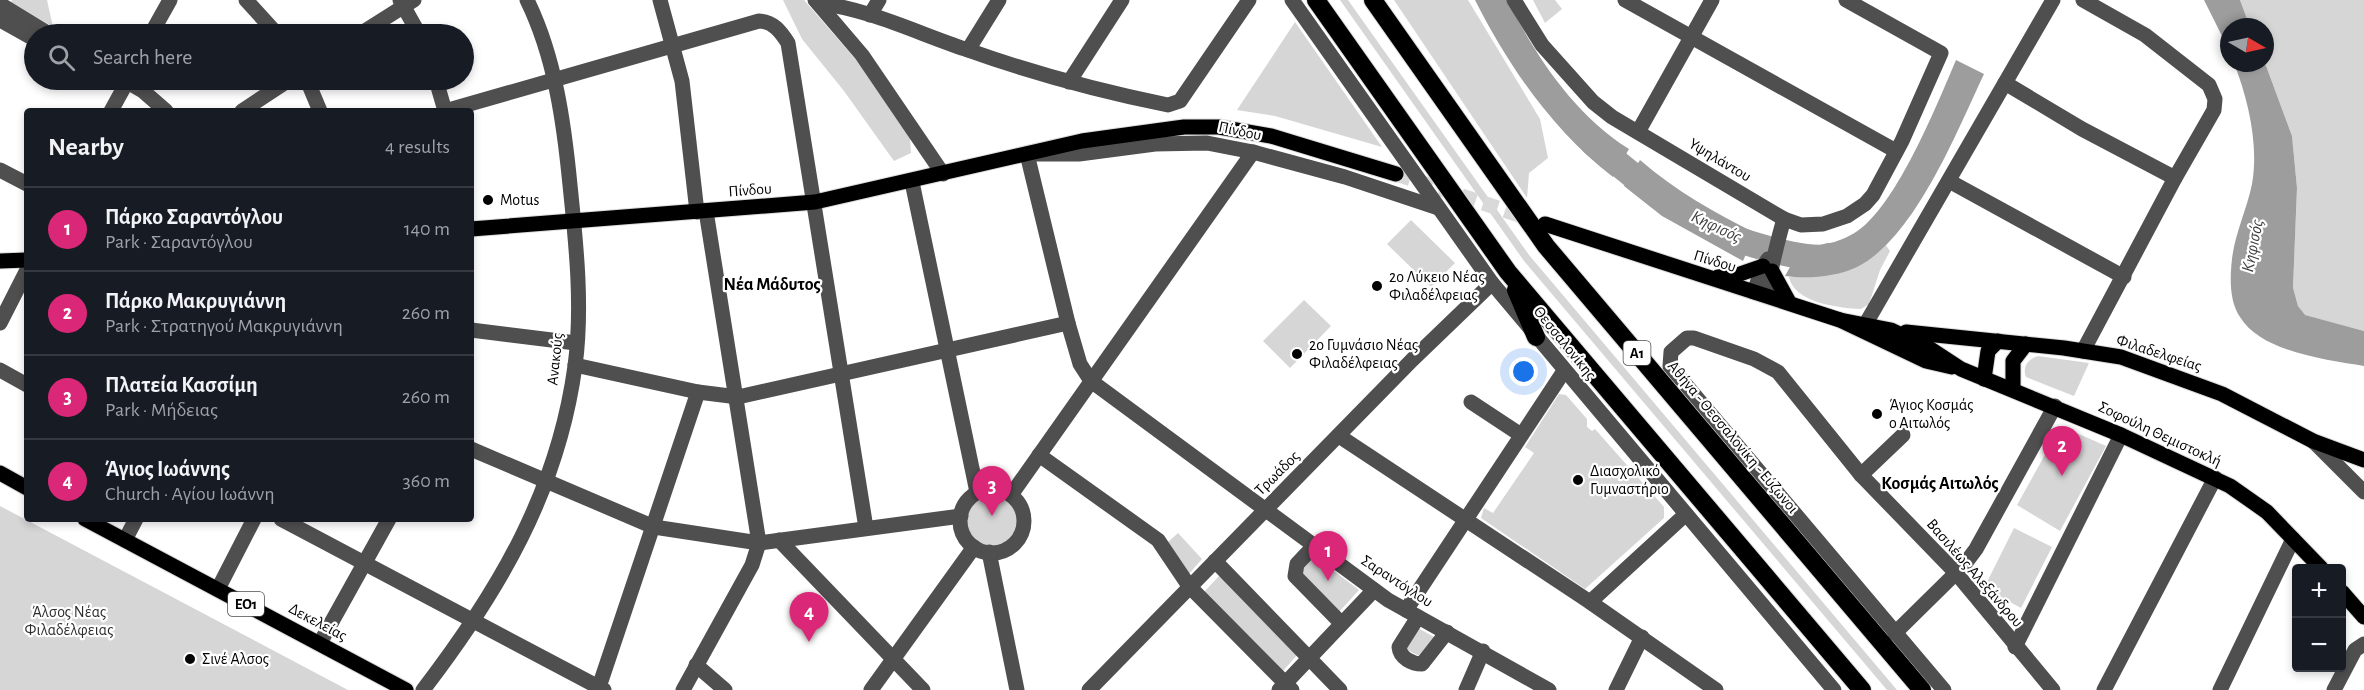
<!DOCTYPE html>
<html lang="en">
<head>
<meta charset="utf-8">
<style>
	body { margin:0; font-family:"Alegreya Sans",sans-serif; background:#242831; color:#f1f3f6 }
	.controls { position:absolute; right:18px; bottom:18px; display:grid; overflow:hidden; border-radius:6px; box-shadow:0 3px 9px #0003 }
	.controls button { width:54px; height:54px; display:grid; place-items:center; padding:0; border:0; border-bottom:2px solid #363941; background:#171b24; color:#f1f3f6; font:30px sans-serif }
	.compass { position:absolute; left:2220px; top:18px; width:54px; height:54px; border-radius:50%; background:#171b24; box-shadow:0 3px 9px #0003; rotate:99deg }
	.you { position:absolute; left:1524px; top:372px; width:21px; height:21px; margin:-15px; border:4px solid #fff; border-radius:50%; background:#1a73e8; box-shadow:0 0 0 9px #1a73e833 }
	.badge { display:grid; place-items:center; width:39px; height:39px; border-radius:50%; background:#db2777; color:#fff; font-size:20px; font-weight:700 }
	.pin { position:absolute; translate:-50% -50px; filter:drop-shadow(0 2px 3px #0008) }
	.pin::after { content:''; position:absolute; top:32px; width:21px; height:18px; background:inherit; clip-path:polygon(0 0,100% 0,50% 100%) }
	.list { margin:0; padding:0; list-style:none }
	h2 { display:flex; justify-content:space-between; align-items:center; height:78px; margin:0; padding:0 24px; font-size:26px }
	h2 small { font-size:20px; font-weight:400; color:#9ea1a6 }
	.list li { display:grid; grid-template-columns:39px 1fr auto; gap:18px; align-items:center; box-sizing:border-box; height:84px; padding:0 24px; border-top:2px solid #363941 }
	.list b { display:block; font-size:22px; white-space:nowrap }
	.list p { margin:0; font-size:20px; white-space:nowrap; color:#9ea1a6 }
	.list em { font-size:20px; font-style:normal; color:#9ea1a6 }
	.icon { flex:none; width:33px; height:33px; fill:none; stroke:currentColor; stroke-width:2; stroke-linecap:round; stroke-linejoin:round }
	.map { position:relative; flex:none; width:2364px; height:690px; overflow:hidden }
	.search { position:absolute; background:#171b24; box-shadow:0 3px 9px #0003; left:24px; top:24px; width:450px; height:66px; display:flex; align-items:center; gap:15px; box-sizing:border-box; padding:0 21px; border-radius:33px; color:#9ea1a6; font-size:22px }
	.panel { position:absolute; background:#171b24; box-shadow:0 3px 9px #0003; left:24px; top:108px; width:450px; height:414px; border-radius:6px }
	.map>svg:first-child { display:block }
</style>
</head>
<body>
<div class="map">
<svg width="2364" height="690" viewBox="0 0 2364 690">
	<rect width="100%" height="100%" fill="#fff"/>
	<!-- green -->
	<g fill="#d6d6d6">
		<polygon points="12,0 47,0 53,27 11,2"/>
		<polygon points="783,0 804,0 858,62 910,137 911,153 894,161 844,91 802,39"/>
		<polygon points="1340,0 1348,0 1529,255 1897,690 1887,690 1524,261"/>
		<polygon points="1394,0 1468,0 1540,119 1548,158 1529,173 1527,198"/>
		<polygon points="1533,0 1555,0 1562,9 1545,23"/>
		<polygon points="2240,0 2364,0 2364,331 2304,315 2298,306 2293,289 2297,188 2292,136 2265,63 2265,27 2250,27"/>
		<polygon points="1295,22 1382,147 1275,116 1237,110"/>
		<polygon points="1411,220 1455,263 1431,287 1387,244"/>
		<path d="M1885,244L1890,251L1880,270L1869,304L1861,309C1839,308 1794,303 1789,277C1827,276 1858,272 1885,244Z"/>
		<polygon points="1304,300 1331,326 1290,368 1263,341"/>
		<path d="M2038,356L2089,363L2074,396L2026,377C2022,367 2028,359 2038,356Z"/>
		<polygon points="1559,394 1566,395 1587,419 1587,427 1592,431 1595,429 1664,507 1664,518 1585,589 1481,518 1484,508 1493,513 1534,453 1525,447"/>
		<polygon points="2061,426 2106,446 2060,531 2017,505"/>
		<circle cx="993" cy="519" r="27"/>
		<polygon points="0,506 348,690 0,690"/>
		<polygon points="2014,528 2052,547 2021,608 1984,588"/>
		<polygon points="1178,533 1202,559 1188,575 1167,543"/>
		<polygon points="1313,555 1359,590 1339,612 1300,572"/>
		<polygon points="1220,575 1299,653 1282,672 1204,592"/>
		<polygon points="1418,628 1434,637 1421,657 1404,648"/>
	</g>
	<!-- water -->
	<g fill="#9d9d9d">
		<path d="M1475,0H1507C1538,59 1573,113 1629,149L1613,177C1553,131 1509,67 1475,0Z"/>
		<polygon points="2204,0 2240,0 2250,27 2229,27 2229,50"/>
		<path d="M1956,60L1984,74C1957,131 1915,238 1857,267C1836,277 1807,279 1785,276L1801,247C1825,246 1847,241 1865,225C1901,193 1937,105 1956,60Z"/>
		<path d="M2234,63H2265L2292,136L2297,188L2293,288L2298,306L2305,315L2364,331V366C2327,360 2261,352 2240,317C2229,301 2230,277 2232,259C2235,233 2247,209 2252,184C2259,145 2248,99 2234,63Z"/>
		<path d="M1640,160C1676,191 1713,212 1755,233L1743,261L1662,216L1624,186Z"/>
	</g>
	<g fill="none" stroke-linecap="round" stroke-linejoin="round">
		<!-- river -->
		<g stroke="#9d9d9d" stroke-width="26">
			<polyline points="1593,143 1658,196"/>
			<path d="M1718,231C1737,241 1810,264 1829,256"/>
		</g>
		<!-- major-tunnel -->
		<polyline stroke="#d9d9d9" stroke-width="15" stroke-dasharray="15 8" stroke-linecap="butt" points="1396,174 1531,219"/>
		<defs>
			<g id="major">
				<polyline points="1545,224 1840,320 1926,361 1952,367"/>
				<polyline points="471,229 815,202 1082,141 1184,127 1219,127 1271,136 1396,174"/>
				<polyline points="0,261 27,260"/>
				<polyline points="1772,271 1789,302"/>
				<polyline points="1718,277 1737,275 1763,266"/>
				<polyline points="1840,320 1891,330 1929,348 1961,369 2121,435 2230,486 2267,512 2321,568"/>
				<polyline points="1906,332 2064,348 2121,357 2222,394 2313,441 2364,460"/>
				<polyline points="1984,379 1988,351 1998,341"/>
				<polyline points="2013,389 2013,361 2026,344"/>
				<polyline points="0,473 27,488"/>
				<polyline points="85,519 406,690"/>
				<polyline points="2342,592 2364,617"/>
			</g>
			<g id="highway">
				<polyline points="1316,0 1508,272 1862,690"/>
				<polyline points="1373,0 1546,246 1922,690"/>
				<polyline points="1516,290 1536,337"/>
			</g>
		</defs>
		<!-- major casing -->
		<use href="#major" stroke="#dbdbdb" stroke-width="17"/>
		<!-- highway casing -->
		<use href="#highway" stroke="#dbdbdb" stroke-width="20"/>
		<!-- minor -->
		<g stroke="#4f4f4f" stroke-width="15">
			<polyline points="246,0 277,34"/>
			<polyline points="400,0 419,34"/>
			<polyline points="660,0 682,81 697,212"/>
			<polyline points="815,0 862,55 943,174"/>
			<polyline points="1292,0 1492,283 1834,690"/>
			<polyline points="1514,0 1542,45 1593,102 1612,117 1784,219 1801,225 1823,224 1847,216 1865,204 1873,195 1902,141 1941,53 1846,0"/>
			<polyline points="1625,0 1896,151"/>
			<polyline points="2083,0 2145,35 2209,85 2215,99 2214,110 2175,178 2083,351"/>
			<path d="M818,3C869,9 917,33 965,49C1032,73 1099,91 1168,105L1180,101L1249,0"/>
			<polyline points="0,4 49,34"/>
			<polyline points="870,15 879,0"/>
			<polyline points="0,20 34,39"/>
			<polyline points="151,34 170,0"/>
			<polyline points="360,34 414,0"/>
			<polyline points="968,50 999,0"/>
			<polyline points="124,80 143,91 166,111"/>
			<polyline points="307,80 320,111"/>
			<polyline points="436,80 445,111"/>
			<polyline points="1069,82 1122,0"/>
			<polyline points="2005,83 2082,129 2175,178"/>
			<polyline points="111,111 128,80"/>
			<polyline points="242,111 289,80"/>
			<path d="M445,111L759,21C773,21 781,32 788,43L866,528"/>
			<polyline points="1638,132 1712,0"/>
			<polyline points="0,170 27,184"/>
			<polyline points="1949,181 2124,277"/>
			<polyline points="912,182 977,492"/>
			<polyline points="1438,208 1345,177 1253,152 1207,143 1155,144 1079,154 1027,154 1068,323 1080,364 1091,381 1388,600 1549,690"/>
			<polyline points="1754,292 1763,266 1768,259"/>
			<path d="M1765,295C1772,269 1776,245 1784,219"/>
			<polyline points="0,323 27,270"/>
			<polyline points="1865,325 2053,0"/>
			<polyline points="471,330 576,343"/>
			<polyline points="575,365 698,392 738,397 1068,323"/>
			<polyline points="0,370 27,385"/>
			<polyline points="1471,402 1521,435"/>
			<polyline points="1339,436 1590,602 1716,690"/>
			<polyline points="2313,441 2364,492"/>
			<polyline points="471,449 654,527 759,543 961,516"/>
			<polyline points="1039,455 1158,540 1189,586 1292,690"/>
			<polyline points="1861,475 1903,435"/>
			<circle cx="992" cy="521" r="32"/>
			<polyline points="1011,495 1253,152"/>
			<polyline points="281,519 604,690"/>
			<polyline points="125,540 136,519"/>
			<polyline points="779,540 923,690"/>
			<polyline points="1314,546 1297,564 1295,576 1341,623"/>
			<polyline points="989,552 1017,690"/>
			<polyline points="1215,561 1340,690"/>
			<polyline points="218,589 254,519"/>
			<polyline points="1590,602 1686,514"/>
			<polyline points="1406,610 1564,371"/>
			<path d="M1418,617L1399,647C1400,658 1412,664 1422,664L1447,632"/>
			<polyline points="1895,633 1964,565 1976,549 2055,406"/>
			<polyline points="320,643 389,519"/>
			<polyline points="2015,647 2121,435"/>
			<polyline points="696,665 725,690"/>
			<polyline points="599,687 698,392"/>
			<path d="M423,690C499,591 558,491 575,366C583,307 576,243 570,185C564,123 555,57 527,0"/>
			<polyline points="683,690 752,565 759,543 706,211"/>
			<polyline points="871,690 974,547"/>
			<polyline points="1089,690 1412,360 1492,283"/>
			<polyline points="1279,690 1374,590"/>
			<polyline points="1466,690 1483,651"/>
			<polyline points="1616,690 1642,637"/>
			<polyline points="1944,690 1670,366 1671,352 1687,338 1694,338 1754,359 1778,372 1861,475 1956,573 2053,690"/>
			<polyline points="2104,690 2215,478"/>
			<polyline points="2220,690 2293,539"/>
			<polyline points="2334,690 2355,650 2364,644"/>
		</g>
		<!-- major -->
		<use href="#major" stroke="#000" stroke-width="15"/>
		<!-- highway -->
		<use href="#highway" stroke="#000" stroke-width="18"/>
	</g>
	<!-- markers -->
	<g fill="#000" stroke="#fff" stroke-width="2">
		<circle cx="488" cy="200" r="6"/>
		<circle cx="1377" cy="286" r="6"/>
		<circle cx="1297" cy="354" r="6"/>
		<circle cx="1877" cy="414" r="6"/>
		<circle cx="1578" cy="480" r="6"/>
		<circle cx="190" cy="659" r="6"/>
	</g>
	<g text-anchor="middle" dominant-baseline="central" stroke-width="4.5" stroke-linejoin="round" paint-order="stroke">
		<!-- shield labels -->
		<g fill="#fff" stroke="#4c4c4c" stroke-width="1.5">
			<rect x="1623.5" y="341" width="27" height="24" rx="4.5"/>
			<rect x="228" y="592" width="36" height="24" rx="4.5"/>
		</g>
		<g font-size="15" font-weight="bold" fill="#000">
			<text x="1637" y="353">Α1</text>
			<text x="246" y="604">ΕΟ1</text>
		</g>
		<!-- street labels -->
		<g font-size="16" fill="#000" stroke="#fff">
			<text transform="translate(1240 131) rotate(12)">Πίνδου</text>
			<text transform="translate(1720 160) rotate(31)">Υψηλάντου</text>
			<text transform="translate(750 190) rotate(-4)">Πίνδου</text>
			<text transform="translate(1715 261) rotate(17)">Πίνδου</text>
			<text transform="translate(1565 343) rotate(51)">Θεσσαλονίκης</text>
			<text transform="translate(2159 353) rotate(18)">Φιλαδελφείας</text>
			<text transform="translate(555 359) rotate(-84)">Ανακούς</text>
			<text transform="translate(2160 434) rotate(25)">Σοφούλη Θεμιστοκλή</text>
			<text transform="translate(1733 437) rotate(50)">Αθήνα - Θεσσαλονίκη - Εύζωνοι</text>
			<text transform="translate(1277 473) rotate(-45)">Τρωάδος</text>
			<text transform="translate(1975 573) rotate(49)">Βασιλέως Αλεξάνδρου</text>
			<text transform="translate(1397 581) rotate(33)">Σαραντόγλου</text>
			<text transform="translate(318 622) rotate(28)">Δεκελείας</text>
		</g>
		<!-- poi labels -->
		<g font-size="16" fill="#000" stroke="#fff" text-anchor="start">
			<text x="500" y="200">Motus</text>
			<text x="1389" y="277">2ο Λύκειο Νέας<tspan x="1389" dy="18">Φιλαδέλφειας</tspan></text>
			<text x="1309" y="345">2ο Γυμνάσιο Νέας<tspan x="1309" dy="18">Φιλαδέλφειας</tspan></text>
			<text x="1889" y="405">Άγιος Κοσμάς<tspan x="1889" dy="18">ο Αιτωλός</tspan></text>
			<text x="1590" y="471">Διασχολικό<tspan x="1590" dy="18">Γυμναστήριο</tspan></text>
			<text x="202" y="659">Σινέ Αλσος</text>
		</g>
		<!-- park labels -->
		<g font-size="16" fill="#2d2d2d" stroke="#fff">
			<text x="69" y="612">Άλσος Νέας<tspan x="69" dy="18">Φιλαδέλφειας</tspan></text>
		</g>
		<!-- water labels -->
		<g font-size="18" font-style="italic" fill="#3e3e3e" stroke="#fff">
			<text transform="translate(1716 227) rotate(25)">Κηφισός</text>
			<text transform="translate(2253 246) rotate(-79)">Κηφισός</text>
		</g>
		<!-- neighbourhood labels -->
		<g font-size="18" font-weight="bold" fill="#000" stroke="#fff">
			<text x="772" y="285">Νέα Μάδυτος</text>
			<text x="1940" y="484">Κοσμάς Αιτωλός</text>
		</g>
	</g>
</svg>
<div class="controls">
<button>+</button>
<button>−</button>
</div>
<svg class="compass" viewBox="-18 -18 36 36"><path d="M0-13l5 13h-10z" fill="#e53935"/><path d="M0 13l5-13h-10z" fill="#9ea1a6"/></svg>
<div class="you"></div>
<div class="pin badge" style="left:1328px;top:581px">1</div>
<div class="pin badge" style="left:2062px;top:476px">2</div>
<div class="pin badge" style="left:992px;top:516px">3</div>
<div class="pin badge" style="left:809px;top:642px">4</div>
<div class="search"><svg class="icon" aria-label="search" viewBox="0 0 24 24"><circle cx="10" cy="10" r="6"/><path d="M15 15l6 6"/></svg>Search here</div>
<section class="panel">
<h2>Nearby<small>4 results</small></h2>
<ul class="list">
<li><span class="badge">1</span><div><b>Πάρκο Σαραντόγλου</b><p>Park · Σαραντόγλου</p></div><em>140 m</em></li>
<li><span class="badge">2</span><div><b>Πάρκο Μακρυγιάννη</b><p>Park · Στρατηγού Μακρυγιάννη</p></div><em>260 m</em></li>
<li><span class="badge">3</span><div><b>Πλατεία Κασσίμη</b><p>Park · Μήδειας</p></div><em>260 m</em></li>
<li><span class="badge">4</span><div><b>Άγιος Ιωάννης</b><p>Church · Αγίου Ιωάννη</p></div><em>360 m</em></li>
</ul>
</section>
</div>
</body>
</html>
